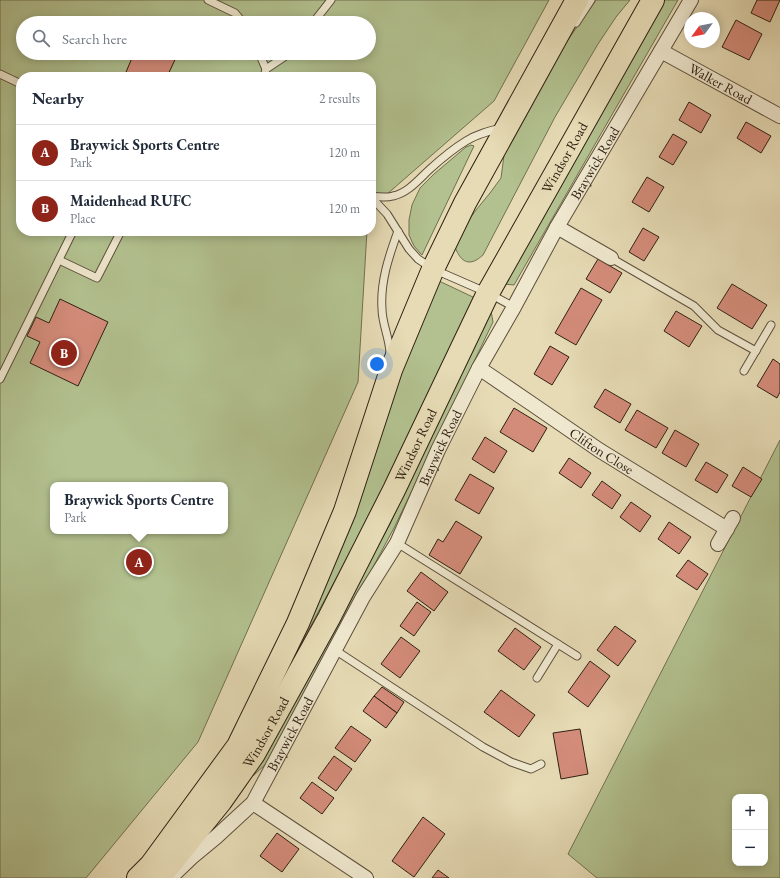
<!DOCTYPE html>
<html lang="en">
<head>
<meta charset="utf-8">
<style>
	body { margin:0; font-family:"EB Garamond",serif; background:#f6f6f7; color:#1f2937 }
	.controls { position:absolute; right:12px; bottom:12px; display:grid; overflow:hidden; border-radius:8px; box-shadow:0 2px 10px #0003 }
	.controls button { width:36px; height:36px; display:grid; place-items:center; padding:0; border:0; border-bottom:1px solid #e0e1e3; background:#fff; color:#1f2937; font:20px sans-serif }
	.compass { position:absolute; left:684px; top:12px; width:36px; height:36px; border-radius:50%; background:#fff; box-shadow:0 2px 10px #0003; rotate:237deg }
	.you { position:absolute; left:377px; top:364px; width:14px; height:14px; margin:-10px; border:3px solid #fff; border-radius:50%; background:#1a73e8; box-shadow:0 0 0 6px #1a73e833 }
	.badge { display:grid; place-items:center; width:26px; height:26px; border-radius:50%; background:#8f2418; color:#fff; font-size:13px; font-weight:700 }
	.pin { position:absolute; translate:-50% -50%; border:2px solid #fff; box-shadow:0 1px 4px #0006 }
	.popup { position:absolute; left:50px; top:482px; width:178px; height:52px; box-sizing:border-box; display:grid; place-content:center; border-radius:8px; background:#fff; filter:drop-shadow(0 1px 3px #0005); font-size:13px; white-space:nowrap; color:#747a83 }
	.popup b { font-size:15px; color:#1f2937 }
	.popup::after { content:''; position:absolute; left:50%; top:100%; margin-left:-8px; border:8px solid transparent; border-top-color:#fff }
	.list { margin:0; padding:0; list-style:none }
	h2 { display:flex; justify-content:space-between; align-items:center; height:52px; margin:0; padding:0 16px; font-size:17px }
	h2 small { font-size:13px; font-weight:400; color:#747a83 }
	.list li { display:grid; grid-template-columns:26px 1fr auto; gap:12px; align-items:center; box-sizing:border-box; height:56px; padding:0 16px; border-top:1px solid #e0e1e3 }
	.list b { display:block; font-size:15px; white-space:nowrap }
	.list p { margin:0; font-size:13px; white-space:nowrap; color:#747a83 }
	.list em { font-size:13px; font-style:normal; color:#747a83 }
	.icon { flex:none; width:22px; height:22px; fill:none; stroke:currentColor; stroke-width:2; stroke-linecap:round; stroke-linejoin:round }
	.map { position:relative; flex:none; width:780px; height:878px; overflow:hidden }
	.search { position:absolute; background:#fff; box-shadow:0 2px 10px #0003; left:16px; top:16px; width:360px; height:44px; display:flex; align-items:center; gap:10px; box-sizing:border-box; padding:0 14px; border-radius:22px; color:#747a83; font-size:15px }
	.panel { position:absolute; background:#fff; box-shadow:0 2px 10px #0003; left:16px; top:72px; width:360px; height:164px; border-radius:16px }
	.map>svg:first-child { display:block }
</style>
</head>
<body>
<div class="map">
<svg width="780" height="878" viewBox="0 0 780 878">
	<rect width="100%" height="100%" fill="#e6dbb5"/>
	<filter id="stains"><feTurbulence type="fractalNoise" baseFrequency=".005" numOctaves="4"/><feColorMatrix values="0 0 0 0 .2 0 0 0 0 .09 0 0 0 0 .02 0 0 0 .5 -.17"/></filter>
	<radialGradient id="worn" r=".72"><stop offset=".6" stop-color="#630" stop-opacity="0"/><stop offset="1" stop-color="#630" stop-opacity=".3"/></radialGradient>
	<!-- green -->
	<g fill="#b2c18f" stroke="#707050" fill-rule="evenodd">
		<path d="M0,0H549L494,101L371,208V77H21V231H367L358,382L198,742L86,878H0ZM23,23H369V53H23ZM53,485H225V531H53Z"/>
		<path d="M596,0H630L616,17L598,44L555,117L483,255C470,267 461,263 455,247L466,224L476,210L490,193L501,178L508,125Z"/>
		<polygon points="655,0 678,0 514,285 503,284"/>
		<polygon points="471,145 474,146 422,255 414,246 409,235 409,220 412,205 420,188 434,174 466,147"/>
		<polygon points="439,281 475,298 394,470 268,706 399,376"/>
		<polygon points="490,305 493,322 394,528 268,762 253,776 390,524"/>
		<path d="M780,440V878H597L568,854ZM735,797H765V863H735Z"/>
	</g>
	<!-- building -->
	<g fill="#d48c7a" stroke="#2f2012">
		<polygon points="757,0 780,0 770,22 751,13"/>
		<polygon points="736,20 762,34 749,60 722,47"/>
		<polygon points="134,53 178,53 167,77 124,77"/>
		<polygon points="689,102 711,115 701,133 679,120"/>
		<polygon points="746,122 771,136 761,153 737,138"/>
		<polygon points="673,134 687,142 673,165 659,157"/>
		<polygon points="647,177 664,187 649,212 632,202"/>
		<polygon points="643,228 659,237 644,261 629,252"/>
		<polygon points="598,259 622,273 610,293 586,279"/>
		<polygon points="732,284 767,305 752,329 717,308"/>
		<polygon points="581,288 602,300 576,345 555,333"/>
		<polygon points="60,299 108,322 78,386 30,363 40,342 27,336 36,317 49,323"/>
		<polygon points="676,311 702,326 689,347 664,331"/>
		<polygon points="550,346 569,357 552,385 534,374"/>
		<polygon points="773,359 780,364 780,392 777,398 757,386"/>
		<polygon points="605,389 631,404 620,423 594,407"/>
		<polygon points="514,408 547,428 533,452 500,432"/>
		<polygon points="637,410 668,428 656,448 625,430"/>
		<polygon points="675,430 699,444 686,467 662,453"/>
		<polygon points="485,437 507,451 494,473 472,459"/>
		<polygon points="569,458 591,473 581,488 559,473"/>
		<polygon points="706,462 728,475 717,493 695,480"/>
		<polygon points="743,467 762,479 751,497 732,486"/>
		<polygon points="470,474 494,488 479,514 455,500"/>
		<polygon points="602,481 621,495 612,509 592,495"/>
		<polygon points="631,502 651,516 640,532 620,517"/>
		<polygon points="456,521 482,537 460,574 429,555 438,539 443,542"/>
		<polygon points="669,522 691,537 679,554 658,539"/>
		<polygon points="688,560 708,574 697,590 676,576"/>
		<polygon points="421,572 448,592 434,611 407,591"/>
		<polygon points="417,602 431,612 414,636 400,626"/>
		<polygon points="615,626 636,641 618,666 597,650"/>
		<polygon points="515,628 541,647 524,670 498,651"/>
		<polygon points="401,637 420,651 400,678 381,664"/>
		<polygon points="590,661 610,676 588,707 568,692"/>
		<polygon points="382,687 404,702 397,713 374,696"/>
		<polygon points="501,690 535,715 519,737 484,712"/>
		<polygon points="374,696 397,713 386,728 363,711"/>
		<polygon points="351,726 371,740 355,762 335,748"/>
		<polygon points="580,729 588,774 561,779 553,733"/>
		<polygon points="334,756 352,769 336,791 318,778"/>
		<polygon points="312,782 334,798 322,814 300,798"/>
		<polygon points="423,817 445,834 414,877 392,861"/>
		<polygon points="277,833 299,849 282,872 260,856"/>
		<polygon points="438,870 449,878 432,878"/>
	</g>
	<g fill="none" stroke-linecap="round" stroke-linejoin="round">
		<defs>
			<g id="lane">
				<polyline points="208,0 235,13 243,23"/>
				<polyline points="313,23 331,0"/>
				<polyline points="576,23 591,0"/>
				<polyline points="259,53 266,69 264,77"/>
				<polyline points="266,69 290,53"/>
				<polyline points="0,74 21,84"/>
				<path d="M371,196C378,197 386,198 393,196C408,193 419,179 430,169C441,159 453,149 466,141C477,134 489,131 501,128"/>
				<polyline points="371,197 387,214 409,249 418,259 433,269 488,293 514,307"/>
				<polyline points="611,258 694,306 718,330 756,351"/>
				<polyline points="59,260 97,278 121,231"/>
				<path d="M390,354C390,339 382,324 382,309C380,282 389,256 398,231"/>
				<polyline points="744,371 771,325"/>
				<polyline points="0,379 73,231"/>
				<polyline points="397,543 577,656"/>
				<polyline points="335,650 483,747 511,762 531,769 541,764"/>
				<polyline points="537,678 558,644"/>
			</g>
			<g id="street">
				<path id="s1" d="M661,51L780,116"/>
				<polyline points="557,227 611,258"/>
				<path id="s2" d="M479,368L532,404L599,450L727,529"/>
				<polyline points="718,544 733,518"/>
				<polyline points="253,803 366,878"/>
				<path id="s3" d="M170,878L193,856L216,837L253,803L363,597L397,543L438,450L479,368L514,307L557,227L691,0"/>
			</g>
			<g id="primary">
				<polyline points="138,878 151,865 238,746 298,623 345,511 391,370 433,269 465,203 577,0"/>
				<path id="s4" d="M159,878L221,801L254,754L329,618L394,490L488,293L653,0"/>
			</g>
		</defs>
		<!-- lane casing -->
		<use href="#lane" stroke="#5d4f3b" stroke-width="9"/>
		<!-- street casing -->
		<use href="#street" stroke="#5d4f3b" stroke-width="16"/>
		<!-- primary casing -->
		<use href="#primary" stroke="#2f2012" stroke-width="24"/>
		<!-- lane -->
		<use href="#lane" stroke="#efe8cf" stroke-width="7"/>
		<!-- street -->
		<use href="#street" stroke="#efe8cf" stroke-width="14"/>
		<!-- primary -->
		<use href="#primary" stroke="#e6dbb5" stroke-width="22"/>
	</g>
	<g text-anchor="middle" dominant-baseline="central" stroke-width="3.5" stroke-linejoin="round" paint-order="stroke">
		<!-- street labels -->
		<g font-size="14" fill="#2f2012" stroke="#efe8cf">
			<text stroke="none"><textPath href="#s1" startOffset="68">Walker Road</textPath></text>
			<text stroke="none"><textPath href="#s4" startOffset="829">Windsor Road</textPath></text>
			<text stroke="none"><textPath href="#s3" startOffset="838">Braywick Road</textPath></text>
			<text stroke="none"><textPath href="#s4" startOffset="505">Windsor Road</textPath></text>
			<text stroke="none"><textPath href="#s3" startOffset="514">Braywick Road</textPath></text>
			<text stroke="none"><textPath href="#s2" startOffset="148">Clifton Close</textPath></text>
			<text stroke="none"><textPath href="#s4" startOffset="181">Windsor Road</textPath></text>
			<text stroke="none"><textPath href="#s3" startOffset="190">Braywick Road</textPath></text>
		</g>
	</g>
	<rect width="100%" height="100%" filter="url(#stains)"/>
	<rect width="100%" height="100%" fill="url(#worn)"/>
</svg>
<div class="controls">
<button>+</button>
<button>−</button>
</div>
<svg class="compass" viewBox="-18 -18 36 36"><path d="M0-13l5 13h-10z" fill="#e53935"/><path d="M0 13l5-13h-10z" fill="#747a83"/></svg>
<div class="you"></div>
<div class="pin badge" style="left:139px;top:562px">A</div>
<div class="popup"><b>Braywick Sports Centre</b>Park</div>
<div class="pin badge" style="left:64px;top:353px">B</div>
<div class="search"><svg class="icon" aria-label="search" viewBox="0 0 24 24"><circle cx="10" cy="10" r="6"/><path d="M15 15l6 6"/></svg>Search here</div>
<section class="panel">
<h2>Nearby<small>2 results</small></h2>
<ul class="list">
<li><span class="badge">A</span><div><b>Braywick Sports Centre</b><p>Park</p></div><em>120 m</em></li>
<li><span class="badge">B</span><div><b>Maidenhead RUFC</b><p>Place</p></div><em>120 m</em></li>
</ul>
</section>
</div>
</body>
</html>
